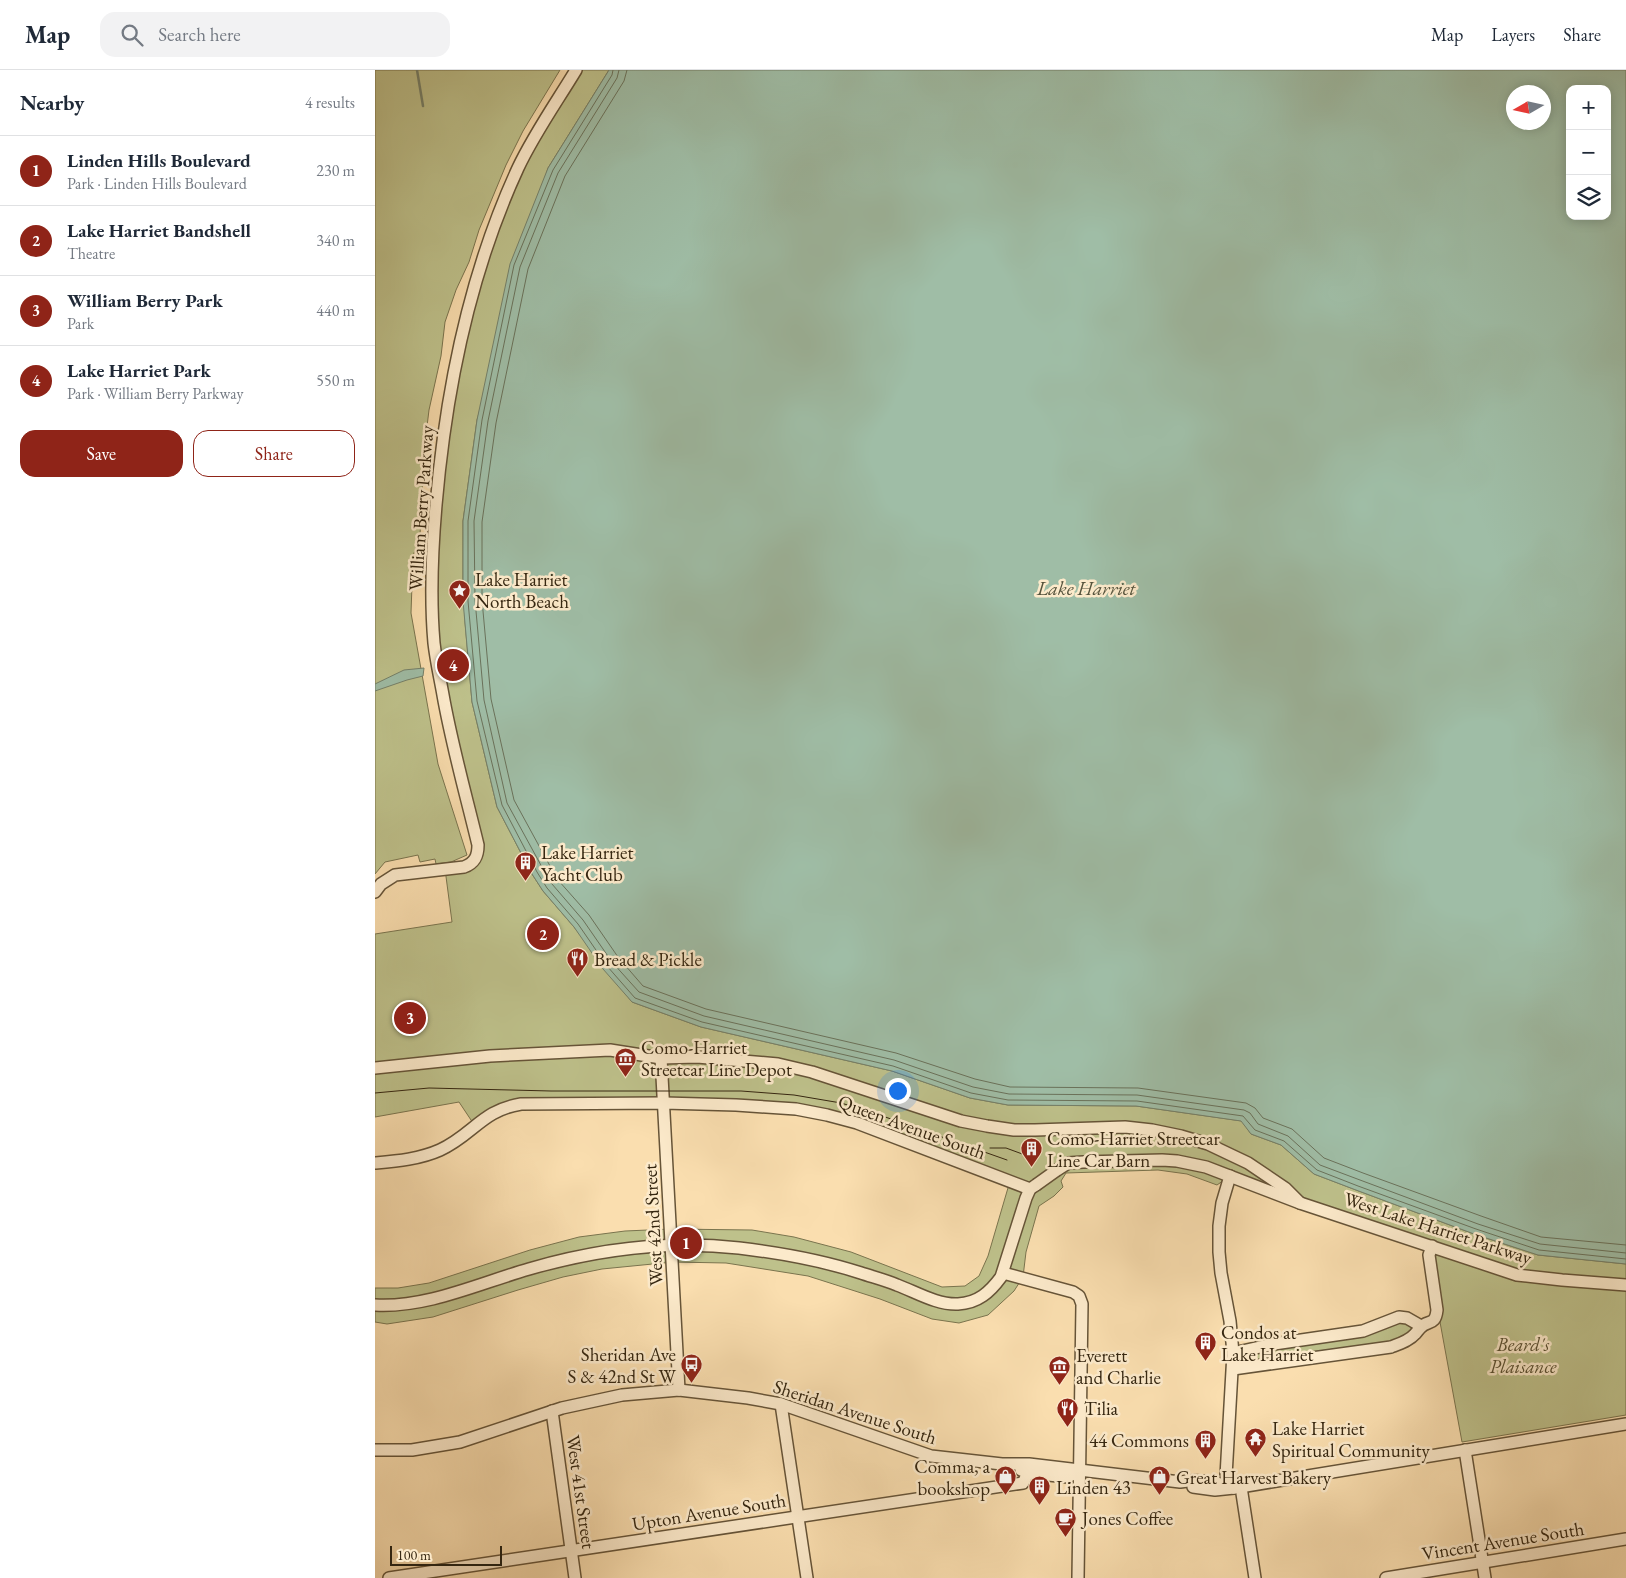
<!DOCTYPE html>
<html lang="en">
<head>
<meta charset="utf-8">
<style>
	body { margin:0; font-family:"EB Garamond",serif; background:#f2f2f3; color:#1f2937 }
	.controls { position:absolute; right:15px; top:15px; display:grid; overflow:hidden; border-radius:10px; box-shadow:0 2px 12px #0003 }
	.controls button { width:45px; height:45px; display:grid; place-items:center; padding:0; border:0; border-bottom:1px solid #e0e1e3; background:#fff; color:#1f2937; font:25px sans-serif }
	.compass { position:absolute; left:1131px; top:15px; width:45px; height:45px; border-radius:50%; background:#fff; box-shadow:0 2px 12px #0003; rotate:261deg }
	.scale { position:absolute; left:15px; bottom:12px; width:112px; box-sizing:border-box; padding-left:5px; border:2px solid #352610; border-top:0; font-size:14px; line-height:18px; white-space:nowrap; color:#352610; -webkit-text-stroke:4px #fceacb; paint-order:stroke }
	.you { position:absolute; left:522px; top:1020px; width:18px; height:18px; margin:-12px; border:4px solid #fff; border-radius:50%; background:#1a73e8; box-shadow:0 0 0 8px #1a73e833 }
	.badge { display:grid; place-items:center; width:32px; height:32px; border-radius:50%; background:#8f2418; color:#fff; font-size:16px; font-weight:700 }
	.pin { position:absolute; translate:-50% -50%; border:2px solid #fff; box-shadow:0 1px 5px #0006 }
	.list { margin:0; padding:0; list-style:none }
	h2 { display:flex; justify-content:space-between; align-items:center; height:65px; margin:0; padding:0 20px; font-size:21px }
	h2 small { font-size:16px; font-weight:400; color:#747a83 }
	.list li { display:grid; grid-template-columns:32px 1fr auto; gap:15px; align-items:center; box-sizing:border-box; height:70px; padding:0 20px; border-top:1px solid #e0e1e3 }
	.list b { display:block; font-size:19px; white-space:nowrap }
	.list p { margin:0; font-size:16px; white-space:nowrap; color:#747a83 }
	.list em { font-size:16px; font-style:normal; color:#747a83 }
	.actions { display:flex; gap:10px; padding:15px 20px }
	.actions a { flex:1; padding:11px 0; border:1px solid #8f2418; border-radius:15px; text-align:center; font-size:18px; color:#8f2418 }
	.actions .main { background:#8f2418; color:#fff }
	.icon { flex:none; width:28px; height:28px; fill:none; stroke:currentColor; stroke-width:2; stroke-linecap:round; stroke-linejoin:round }
	.map { position:relative; flex:none; width:1251px; height:1508px; overflow:hidden }
	header { display:flex; align-items:center; gap:30px; box-sizing:border-box; height:70px; padding:0 25px; background:#fff; border-bottom:1px solid #e0e1e3 }
	header strong { font-size:24px }
	nav { display:flex; gap:28px; margin-inline-start:auto; font-size:18px }
	.search { width:350px; height:45px; background:#f2f2f3; display:flex; align-items:center; gap:12px; box-sizing:border-box; padding:0 18px; border-radius:15px; color:#747a83; font-size:19px }
	main { display:flex }
	aside { flex:1; background:#fff }
	.map>svg:first-child { display:block }
</style>
</head>
<body>
<header>
<strong>Map</strong>
<div class="search"><svg class="icon" aria-label="search" viewBox="0 0 24 24"><circle cx="10" cy="10" r="6"/><path d="M15 15l6 6"/></svg>Search here</div>
<nav><a>Map</a><a>Layers</a><a>Share</a></nav>
</header>
<main>
<aside>
<h2>Nearby<small>4 results</small></h2>
<ul class="list">
<li><span class="badge">1</span><div><b>Linden Hills Boulevard</b><p>Park · Linden Hills Boulevard</p></div><em>230 m</em></li>
<li><span class="badge">2</span><div><b>Lake Harriet Bandshell</b><p>Theatre</p></div><em>340 m</em></li>
<li><span class="badge">3</span><div><b>William Berry Park</b><p>Park</p></div><em>440 m</em></li>
<li><span class="badge">4</span><div><b>Lake Harriet Park</b><p>Park · William Berry Parkway</p></div><em>550 m</em></li>
</ul>
<div class="actions"><a class="main">Save</a><a>Share</a></div>
</aside>
<div class="map">
<svg width="1251" height="1508" viewBox="0 0 1251 1508">
	<rect width="100%" height="100%" fill="#fadeaf"/>
	<filter id="stains"><feTurbulence type="fractalNoise" baseFrequency=".004" numOctaves="4"/><feColorMatrix values="0 0 0 0 .2 0 0 0 0 .09 0 0 0 0 .02 0 0 0 .5 -.17"/></filter>
	<radialGradient id="worn" r=".72"><stop offset=".6" stop-color="#630" stop-opacity="0"/><stop offset="1" stop-color="#630" stop-opacity=".3"/></radialGradient>
	<!-- green -->
	<g fill="#bec18b" stroke="#7a744e">
		<polygon points="0,0 185,0 148,61 131,95 104,160 94,192 81,220 70,252 66,286 54,340 49,381 45,465 38,486 36,543 63,694 92,785 76,792 61,794 60,789 45,792 43,785 10,792 0,804"/>
		<polygon points="201,0 234,0 173,98 102,350 88,451 88,508 90,552 97,632 122,737 157,804 168,821 199,857 257,932 326,957 517,1001 595,1028 633,1035 761,1036 867,1051 876,1064 906,1075 939,1104 981,1120 1099,1164 1163,1185 1251,1194 1251,1215 1161,1208 855,1106 842,1115 812,1104 783,1100 691,1103 686,1111 688,1117 679,1126 664,1136 651,1182 648,1207 639,1221 613,1245 584,1253 557,1249 505,1229 433,1206 351,1193 298,1192 227,1199 188,1207 143,1220 58,1247 12,1254 0,1252 0,1218 23,1218 54,1213 155,1180 204,1167 250,1161 296,1159 377,1160 419,1167 476,1182 567,1217 590,1216 604,1206 613,1186 635,1111 511,1064 421,1039 146,1034 100,1056 84,1032 0,1047 0,864 77,852 70,799 101,787 87,716 57,533 77,306 126,138"/>
		<polygon points="1062,1184 1119,1201 1251,1218 1251,1345 1087,1372 1065,1252 1067,1241 1059,1189"/>
		<polygon points="1027,1251 1038,1257 1037,1260 1020,1271 928,1283 868,1295 867,1288 876,1285"/>
	</g>
	<!-- water -->
	<g fill="#9fbda6" stroke="#75816a" fill-rule="evenodd">
		<path d="M234,0H1251V1194L1163,1185L1099,1164L981,1120L939,1104L906,1075L876,1064L866,1051L761,1036L633,1035L595,1028L517,1001L326,957L257,932L228,899L199,857L168,821L157,804L122,737L97,632L88,531V451L102,350L135,194L173,98ZM1195,19H1232V146H1195ZM1138,22H1168V52H1138Z"/>
		<polygon points="49,598 48,606 32,610 0,621 0,614 29,600"/>
	</g>
	<g fill="none" stroke-linecap="round" stroke-linejoin="round">
		<!-- shore -->
		<g stroke="#6a725b" stroke-width="1">
			<polyline points="238,0 237,5 178,100 139,195 107,350 93,451 93,531 102,631 127,735 162,802 172,818 203,854 232,896 260,928 327,952 518,996 596,1023 633,1030 762,1031 868,1046 880,1060 909,1071 942,1100 983,1116 1101,1159 1164,1180 1251,1189"/>
			<polyline points="244,0 242,8 183,103 145,197 113,351 99,451 100,530 109,630 132,733 168,799 177,814 208,850 237,892 264,922 329,946 519,990 598,1017 634,1024 762,1025 869,1040 875,1043 883,1054 913,1066 945,1095 985,1110 1103,1154 1165,1174 1251,1183"/>
			<polyline points="252,0 249,11 190,106 153,199 121,353 107,452 107,530 116,629 139,730 175,796 183,810 214,845 243,887 268,916 331,939 521,983 600,1009 635,1017 763,1018 871,1033 880,1038 888,1048 917,1059 949,1088 988,1103 1106,1146 1166,1167 1251,1175"/>
		</g>
		<!-- stream -->
		<polyline stroke="#75816a" stroke-width="2.5" points="42,0 48,36"/>
		<defs>
			<g id="minor">
				<path d="M0,822L6,814L20,805L89,797C100,793 103,786 103,775C91,725 77,676 68,625C65,608 61,591 59,573C55,528 57,481 61,435C71,319 94,204 143,98C159,64 181,33 201,0"/>
				<polyline points="286,988 304,1320"/>
				<polyline points="0,998 115,986 235,980 286,988 322,987 403,994 437,1002 586,1051 612,1056 639,1060 660,1060 750,1057 777,1060 806,1066 833,1074 873,1093 910,1118 925,1133"/>
				<path d="M0,1093C22,1091 45,1089 65,1080C98,1065 107,1040 146,1034L289,1033L361,1035L421,1039L452,1045L482,1053L655,1119"/>
				<polyline points="682,1100 693,1093 708,1092 787,1090 802,1091 831,1097 925,1133 1142,1205 1187,1210 1251,1215"/>
				<polyline points="855,1106 847,1133 844,1156 844,1182 846,1203 855,1251 858,1283 851,1406 859,1418"/>
				<polyline points="628,1203 698,1222 704,1226 707,1234 703,1508"/>
				<path d="M0,1235C52,1238 105,1213 154,1199C223,1179 293,1170 364,1178C406,1183 446,1190 486,1203C498,1207 510,1210 522,1215C541,1222 562,1235 583,1234C603,1233 615,1222 626,1207L651,1128L655,1119L661,1115"/>
				<polyline points="858,1283 899,1274 988,1261 1024,1247 1032,1248 1046,1256"/>
				<path d="M858,1299L1016,1277C1024,1274 1034,1271 1040,1264C1042,1262 1043,1260 1045,1258C1053,1249 1060,1257 1062,1240L1054,1185L1057,1176"/>
				<polyline points="406,1334 432,1508"/>
				<polyline points="177,1341 200,1508"/>
				<path d="M0,1380H37L85,1372L187,1338L247,1325L304,1320L373,1328L406,1334L556,1386L627,1394H654L805,1412C823,1409 841,1411 859,1418"/>
				<polyline points="1090,1380 1110,1508"/>
				<polyline points="646,1400 653,1403 693,1407 704,1401"/>
				<polyline points="818,1417 840,1420 859,1418 1251,1354"/>
				<polyline points="866,1417 880,1508"/>
				<polyline points="14,1508 648,1413 653,1403"/>
				<polyline points="1011,1508 1251,1469"/>
			</g>
		</defs>
		<!-- minor casing -->
		<use href="#minor" stroke="#665438" stroke-width="14"/>
		<!-- minor -->
		<use href="#minor" stroke="#fceacb" stroke-width="11"/>
		<!-- tram -->
		<g stroke="#352610" stroke-width="1">
			<polyline points="0,1023 54,1018 176,1021 366,1021 419,1025 466,1033 499,1043 632,1090"/>
			<polyline points="615,1078 631,1078 650,1085"/>
		</g>
		<defs>
			<polyline id="minor-bridge" points="661,1115 682,1100"/>
		</defs>
		<!-- minor-bridge casing -->
		<use href="#minor-bridge" stroke="#665438" stroke-width="14" stroke-linecap="butt"/>
		<!-- minor-bridge -->
		<use href="#minor-bridge" stroke="#fceacb" stroke-width="11"/>
	</g>
	<!-- icons -->
	<defs>
		<symbol id="sight-pin" viewBox="-11 -11 22 30"><path d="M0 17L-7.5 6A9.5 9.5 0 1 1 7.5 6Z" fill="#8f2418" stroke="#fceacb"/><path d="M0-6L1.8-2.2L6-1.7L2.9 1.2L3.7 5.4L0 3.3L-3.7 5.4L-2.9 1.2L-6-1.7L-1.8-2.2Z" fill="#fff"/></symbol>
		<symbol id="building-pin" viewBox="-11 -11 22 30"><path d="M0 17L-7.5 6A9.5 9.5 0 1 1 7.5 6Z" fill="#8f2418" stroke="#fceacb"/><path d="M-4-6H4V6H1V3H-1V6H-4ZM-2.5-4.3h1.7v1.8h-1.7ZM.8-4.3h1.7v1.8H.8ZM-2.5-1h1.7V.8h-1.7ZM.8-1h1.7V.8H.8Z" fill="#fff"/></symbol>
		<symbol id="restaurant-pin" viewBox="-11 -11 22 30"><path d="M0 17L-7.5 6A9.5 9.5 0 1 1 7.5 6Z" fill="#8f2418" stroke="#fceacb"/><path d="M-5-6h1v4h1v-4h1v4h1v-4h1v5L-1.5 .5V6h-2V.5L-5-1ZM5-6V6H3V1.5H1.5Q1.5-4 5-6Z" fill="#fff"/></symbol>
		<symbol id="museum-pin" viewBox="-11 -11 22 30"><path d="M0 17L-7.5 6A9.5 9.5 0 1 1 7.5 6Z" fill="#8f2418" stroke="#fceacb"/><path d="M0-6L6-3V-2H-6V-3ZM-5-1h2V3h-2ZM-1-1h2V3h-2ZM3-1h2V3H3ZM-6 4H6V6H-6Z" fill="#fff"/></symbol>
		<symbol id="bus-pin" viewBox="-11 -11 22 30"><path d="M0 17L-7.5 6A9.5 9.5 0 1 1 7.5 6Z" fill="#8f2418" stroke="#fceacb"/><path d="M-5-6H5V4H4V6H2V4H-2V6H-4V4H-5ZM-3.5-4V0h7V-4ZM-3.5 1.2v1.5H-2V1.2ZM2 1.2v1.5H3.5V1.2Z" fill="#fff"/></symbol>
		<symbol id="temple-pin" viewBox="-11 -11 22 30"><path d="M0 17L-7.5 6A9.5 9.5 0 1 1 7.5 6Z" fill="#8f2418" stroke="#fceacb"/><path d="M0-6L5-2H3V0L6.5 2.5H4V6H1.5V3h-3V6H-4V2.5H-6.5L-3 0V-2H-5Z" fill="#fff"/></symbol>
		<symbol id="shop-pin" viewBox="-11 -11 22 30"><path d="M0 17L-7.5 6A9.5 9.5 0 1 1 7.5 6Z" fill="#8f2418" stroke="#fceacb"/><path d="M-5-2.5h2.3a2.7 3.5 0 0 1 5.4 0H5L5.5 6h-11ZM-1.5-2.5h3a1.5 2.3 0 0 0-3 0Z" fill="#fff"/></symbol>
		<symbol id="cafe-pin" viewBox="-11 -11 22 30"><path d="M0 17L-7.5 6A9.5 9.5 0 1 1 7.5 6Z" fill="#8f2418" stroke="#fceacb"/><path d="M-5.5-4.5H6V0H3Q3 3.5 0 3.5H-2.5Q-5.5 3.5-5.5 0ZM3-3.2v2h1.7v-2ZM-6 4.5H4V6H-6Z" fill="#fff"/></symbol>
	</defs>
	<g fill-rule="evenodd">
		<use href="#sight-pin" x="72" y="508" width="25" height="34"/>
		<use href="#building-pin" x="138" y="780" width="25" height="34"/>
		<use href="#restaurant-pin" x="190" y="876" width="25" height="34"/>
		<use href="#museum-pin" x="238" y="976" width="25" height="34"/>
		<use href="#building-pin" x="644" y="1066" width="25" height="34"/>
		<use href="#building-pin" x="818" y="1260" width="25" height="34"/>
		<use href="#bus-pin" x="304" y="1282" width="25" height="34"/>
		<use href="#museum-pin" x="672" y="1284" width="25" height="34"/>
		<use href="#restaurant-pin" x="680" y="1326" width="25" height="34"/>
		<use href="#temple-pin" x="868" y="1356" width="25" height="34"/>
		<use href="#building-pin" x="818" y="1358" width="25" height="34"/>
		<use href="#shop-pin" x="618" y="1394" width="25" height="34"/>
		<use href="#shop-pin" x="772" y="1394" width="25" height="34"/>
		<use href="#building-pin" x="652" y="1404" width="25" height="34"/>
		<use href="#cafe-pin" x="678" y="1436" width="25" height="34"/>
	</g>
	<g text-anchor="middle" dominant-baseline="central" stroke-width="5" stroke-linejoin="round" paint-order="stroke">
		<!-- street labels -->
		<g font-size="19" fill="#352610" stroke="#fceacb">
			<text transform="translate(46 438) rotate(-86)">William Berry Parkway</text>
			<text transform="translate(537 1057) rotate(20)">Queen Avenue South</text>
			<text transform="translate(278 1155) rotate(-93)">West 42nd Street</text>
			<text transform="translate(1063 1158) rotate(18)">West Lake Harriet Parkway</text>
			<text transform="translate(480 1342) rotate(18)">Sheridan Avenue South</text>
			<text transform="translate(206 1422) rotate(82)">West 41st Street</text>
			<text transform="translate(334 1442) rotate(-9)">Upton Avenue South</text>
			<text transform="translate(1128 1471) rotate(-9)">Vincent Avenue South</text>
		</g>
		<!-- poi labels -->
		<g font-size="19" fill="#352610" stroke="#fceacb" text-anchor="start">
			<text x="100" y="509">Lake Harriet<tspan x="100" dy="22">North Beach</tspan></text>
			<text x="166" y="782">Lake Harriet<tspan x="166" dy="22">Yacht Club</tspan></text>
			<text x="219" y="889">Bread &amp; Pickle</text>
			<text x="266" y="977">Como-Harriet<tspan x="266" dy="22">Streetcar Line Depot</tspan></text>
			<text x="672" y="1068">Como-Harriet Streetcar<tspan x="672" dy="22">Line Car Barn</tspan></text>
			<text x="846" y="1262">Condos at<tspan x="846" dy="22">Lake Harriet</tspan></text>
			<text x="301" y="1284" text-anchor="end">Sheridan Ave<tspan x="301" dy="22">S &amp; 42nd St W</tspan></text>
			<text x="701" y="1285">Everett<tspan x="701" dy="22">and Charlie</tspan></text>
			<text x="709" y="1338">Tilia</text>
			<text x="897" y="1358">Lake Harriet<tspan x="897" dy="22">Spiritual Community</tspan></text>
			<text x="814" y="1370" text-anchor="end">44 Commons</text>
			<text x="615" y="1396" text-anchor="end">Comma, a<tspan x="615" dy="22">bookshop</tspan></text>
			<text x="801" y="1407">Great Harvest Bakery</text>
			<text x="681" y="1417">Linden 43</text>
			<text x="707" y="1448">Jones Coffee</text>
		</g>
		<!-- park labels -->
		<g font-size="19" font-style="italic" fill="#574d2f" stroke="#fceacb">
			<text x="1148" y="1274">Beard's<tspan x="1148" dy="22">Plaisance</tspan></text>
		</g>
		<!-- water labels -->
		<g font-size="20" font-style="italic" fill="#55533d" stroke="#fceacb">
			<text x="711" y="518">Lake Harriet</text>
		</g>
	</g>
	<rect width="100%" height="100%" filter="url(#stains)"/>
	<rect width="100%" height="100%" fill="url(#worn)"/>
</svg>
<div class="controls">
<button>+</button>
<button>−</button>
<button><svg class="icon" aria-label="layers" viewBox="0 0 24 24"><path d="M12 4l9 5-9 5-9-5zM3 14l9 5 9-5"/></svg></button>
</div>
<svg class="compass" viewBox="-18 -18 36 36"><path d="M0-13l5 13h-10z" fill="#e53935"/><path d="M0 13l5-13h-10z" fill="#747a83"/></svg>
<div class="scale">100 m</div>
<div class="you"></div>
<div class="pin badge" style="left:311px;top:1173px">1</div>
<div class="pin badge" style="left:168px;top:864px">2</div>
<div class="pin badge" style="left:35px;top:948px">3</div>
<div class="pin badge" style="left:78px;top:595px">4</div>
</div>
</main>
</body>
</html>
